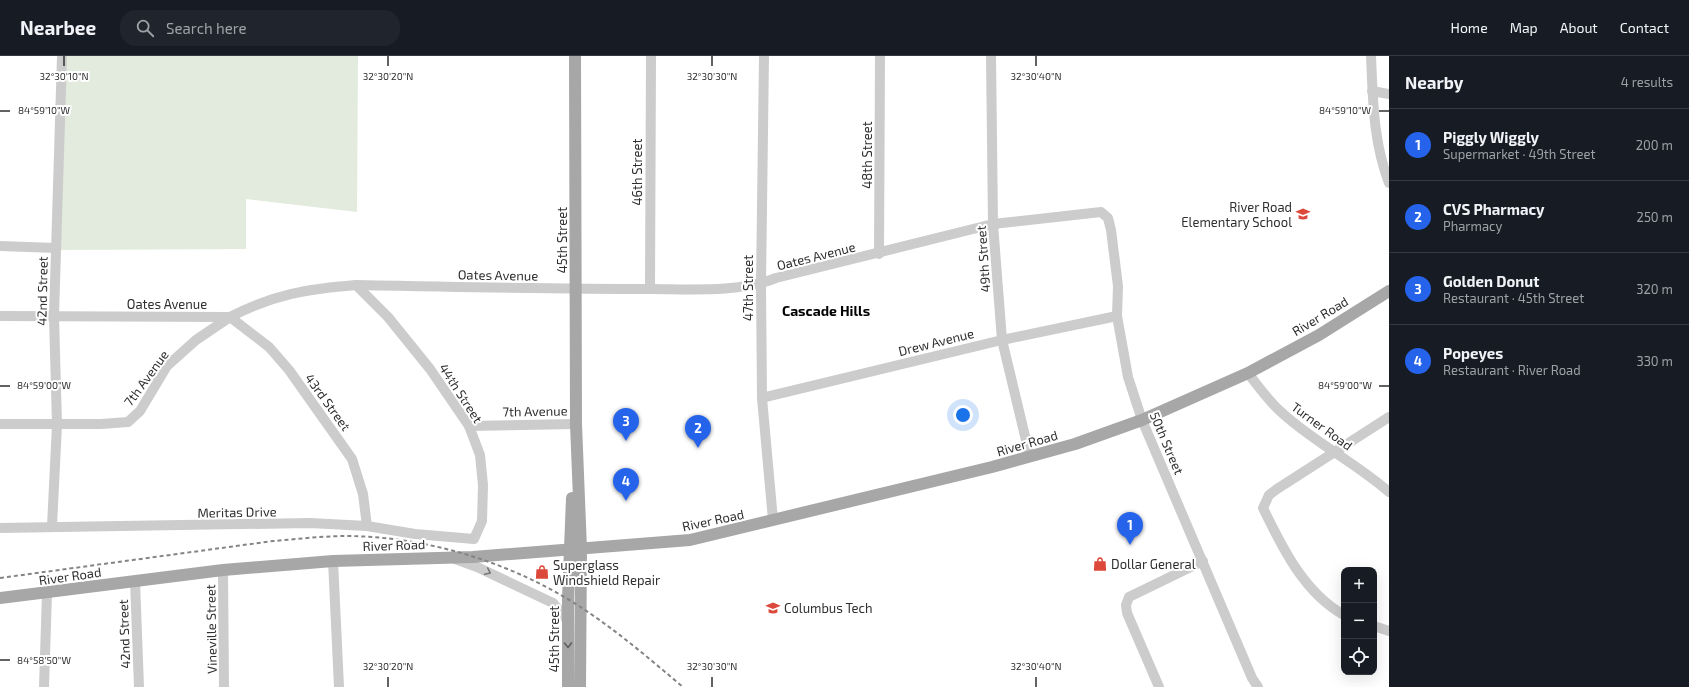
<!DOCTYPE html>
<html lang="en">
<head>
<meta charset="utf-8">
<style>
	body { margin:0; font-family:"Exo 2",sans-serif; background:#20242c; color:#f1f3f6 }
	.controls { position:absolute; right:12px; bottom:12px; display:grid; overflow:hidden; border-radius:8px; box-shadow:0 4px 16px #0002 }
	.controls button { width:36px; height:36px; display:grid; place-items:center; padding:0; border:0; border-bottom:1px solid #363941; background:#171b24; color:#f1f3f6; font:20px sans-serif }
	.you { position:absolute; left:963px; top:359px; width:14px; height:14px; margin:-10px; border:3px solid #fff; border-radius:50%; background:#1a73e8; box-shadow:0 0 0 6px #1a73e833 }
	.badge { display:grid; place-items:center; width:26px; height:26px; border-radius:50%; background:#2563eb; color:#fff; font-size:13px; font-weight:700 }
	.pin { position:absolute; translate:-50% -33px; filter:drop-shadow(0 1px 2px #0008) }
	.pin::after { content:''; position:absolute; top:21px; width:14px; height:12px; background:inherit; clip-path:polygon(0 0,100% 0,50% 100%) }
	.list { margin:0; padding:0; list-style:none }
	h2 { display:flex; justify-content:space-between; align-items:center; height:52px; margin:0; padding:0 16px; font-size:17px }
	h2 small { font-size:13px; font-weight:400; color:#9ea1a6 }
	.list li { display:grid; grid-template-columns:26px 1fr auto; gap:12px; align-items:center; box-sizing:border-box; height:72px; padding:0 16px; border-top:1px solid #363941 }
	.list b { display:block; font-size:15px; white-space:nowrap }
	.list p { margin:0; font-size:13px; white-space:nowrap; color:#9ea1a6 }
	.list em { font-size:13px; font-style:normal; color:#9ea1a6 }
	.icon { flex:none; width:22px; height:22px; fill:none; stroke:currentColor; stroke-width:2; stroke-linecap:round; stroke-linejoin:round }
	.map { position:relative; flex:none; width:1389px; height:631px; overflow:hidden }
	header { display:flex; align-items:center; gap:24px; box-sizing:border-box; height:56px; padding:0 20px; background:#171b24; border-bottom:1px solid #363941 }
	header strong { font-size:19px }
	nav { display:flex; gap:22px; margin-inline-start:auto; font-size:14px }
	.search { width:280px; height:36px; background:#20242c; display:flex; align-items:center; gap:10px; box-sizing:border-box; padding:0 14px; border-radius:16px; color:#9ea1a6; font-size:15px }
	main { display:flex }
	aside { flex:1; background:#171b24 }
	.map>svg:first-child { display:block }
</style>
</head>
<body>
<header>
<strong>Nearbee</strong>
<div class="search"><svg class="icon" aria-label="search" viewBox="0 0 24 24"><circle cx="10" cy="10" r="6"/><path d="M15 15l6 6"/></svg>Search here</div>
<nav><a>Home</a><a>Map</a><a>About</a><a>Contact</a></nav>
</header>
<main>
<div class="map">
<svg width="1389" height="631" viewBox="0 0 1389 631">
	<rect width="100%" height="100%" fill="#fff"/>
	<!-- green -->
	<polygon fill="#e2ebdd" points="66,0 358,0 357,156 246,143 246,193 60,194"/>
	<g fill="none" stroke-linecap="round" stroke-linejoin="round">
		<!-- minor -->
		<g stroke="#ccc" stroke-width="10">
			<polyline points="764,0 761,228 762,342 773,464"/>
			<polyline points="991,0 993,168 1002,284 1030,401"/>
			<path d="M1371,0C1373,44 1373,85 1389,127"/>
			<polyline points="1372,35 1389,38"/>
			<polyline points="0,190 56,192"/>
			<polyline points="879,198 880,0"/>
			<polyline points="650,233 651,0"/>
			<path d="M0,260L230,261C274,238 308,233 356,229C454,231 552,233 650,233C689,233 739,237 776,222L993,168L1101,156L1108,162L1111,174L1118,230L1117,260L1128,321L1142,364L1252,622L1258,631"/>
			<path d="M1248,317C1258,330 1268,344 1280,355C1313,386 1355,406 1389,436"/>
			<polyline points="762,342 1002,284 1117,260"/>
			<polyline points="0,368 101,368 128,366 140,355 167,310 196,284 230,261 269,291 289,314 352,403 363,438 367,470"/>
			<polyline points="469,370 576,368"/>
			<polyline points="52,470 57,369 54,260 62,0"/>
			<polyline points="0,472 310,467 367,470 415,478 474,483 482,465 483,429 480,399 469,370 430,313 388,261 356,229"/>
			<polyline points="455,503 477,511 553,547 568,565"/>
			<polyline points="333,505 339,631"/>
			<polyline points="223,514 224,631"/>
			<polyline points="135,525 139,631"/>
			<path d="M1344,559C1304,537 1282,491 1263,452L1269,439L1277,433L1389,361"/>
			<polyline points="1374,570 1389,575"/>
			<polyline points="44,631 47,537"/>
			<polyline points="1159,631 1127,557 1126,549 1129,541 1203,505"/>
		</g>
		<!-- major -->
		<g stroke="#a7a7a7" stroke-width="12">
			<polyline points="575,0 576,368 581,493 580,631"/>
			<polyline points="0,542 223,514 333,505 473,501 690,484 992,411 1075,388 1142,364 1248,317 1319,279 1389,235"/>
			<polyline points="568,631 568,543 572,442"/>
		</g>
		<!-- rail -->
		<path stroke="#848484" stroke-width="2" stroke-dasharray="4 3" stroke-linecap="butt" d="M0,522L273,485C298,483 323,480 348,480C432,481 519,509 588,556C622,579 652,605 683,631"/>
	</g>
	<!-- one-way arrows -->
	<defs><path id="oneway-chevron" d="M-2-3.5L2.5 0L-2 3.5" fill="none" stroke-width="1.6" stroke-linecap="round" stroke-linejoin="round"/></defs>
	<use stroke="#767676" href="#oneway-chevron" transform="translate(488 516) rotate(25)"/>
	<use stroke="#5f5f5f" href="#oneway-chevron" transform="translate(568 589) rotate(89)"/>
	<!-- ticks -->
	<path fill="none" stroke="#2f2f2f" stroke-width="1.5" d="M64,0V10M388,0V10M712,0V10M1036,0V10M0,55H10M1379,55H1389M0,330H10M1379,330H1389M0,604H10M388,621V631M712,621V631M1036,621V631"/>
	<!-- icons -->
	<defs>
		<symbol id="school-bare" viewBox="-9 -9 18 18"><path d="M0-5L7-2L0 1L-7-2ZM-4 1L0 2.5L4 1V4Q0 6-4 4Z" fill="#dc483a" stroke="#fff" stroke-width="2.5" paint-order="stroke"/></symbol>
		<symbol id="shop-bare" viewBox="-9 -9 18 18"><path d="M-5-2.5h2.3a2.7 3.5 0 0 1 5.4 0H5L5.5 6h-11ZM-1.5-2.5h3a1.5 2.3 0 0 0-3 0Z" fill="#dc483a" stroke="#fff" stroke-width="2.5" paint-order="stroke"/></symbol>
		<symbol id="university-bare" viewBox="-9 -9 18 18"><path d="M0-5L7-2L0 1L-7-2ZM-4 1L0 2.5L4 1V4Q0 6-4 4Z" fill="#dc483a" stroke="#fff" stroke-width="2.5" paint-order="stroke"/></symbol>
	</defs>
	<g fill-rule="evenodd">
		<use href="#school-bare" x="1293" y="148" width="20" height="20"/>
		<use href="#shop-bare" x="1090" y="498" width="20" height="20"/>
		<use href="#shop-bare" x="532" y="506" width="20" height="20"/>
		<use href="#university-bare" x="763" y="542" width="20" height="20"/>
	</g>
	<g text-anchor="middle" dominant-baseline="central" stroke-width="4" stroke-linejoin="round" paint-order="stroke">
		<!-- street labels -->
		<g font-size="13" fill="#2f2f2f" stroke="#fff">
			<text transform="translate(867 99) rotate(-90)">48th Street</text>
			<text transform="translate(637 116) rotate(-90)">46th Street</text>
			<text transform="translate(562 184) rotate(-90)">45th Street</text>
			<text transform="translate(816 200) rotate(-14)">Oates Avenue</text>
			<text transform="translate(983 203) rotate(-94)">49th Street</text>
			<text transform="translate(498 219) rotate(1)">Oates Avenue</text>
			<text transform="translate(748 232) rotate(-90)">47th Street</text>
			<text transform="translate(42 235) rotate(-89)">42nd Street</text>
			<text x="167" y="248">Oates Avenue</text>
			<text transform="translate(1320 260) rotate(-31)">River Road</text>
			<text transform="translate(936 286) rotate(-14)">Drew Avenue</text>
			<text transform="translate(146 322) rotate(-54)">7th Avenue</text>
			<text transform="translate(461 337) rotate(57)">44th Street</text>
			<text transform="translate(328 346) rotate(54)">43rd Street</text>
			<text transform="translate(535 355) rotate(-1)">7th Avenue</text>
			<text transform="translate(1322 370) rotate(36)">Turner Road</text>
			<text transform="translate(1027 387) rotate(-16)">River Road</text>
			<text transform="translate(1167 387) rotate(67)">50th Street</text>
			<text transform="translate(237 456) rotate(-1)">Meritas Drive</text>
			<text transform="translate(713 464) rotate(-12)">River Road</text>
			<text transform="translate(394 489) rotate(-2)">River Road</text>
			<text transform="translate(70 520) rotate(-8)">River Road</text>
			<text transform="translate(211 573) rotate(-91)">Vineville Street</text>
			<text transform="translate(124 578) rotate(-92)">42nd Street</text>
			<text transform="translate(554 583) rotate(-90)">45th Street</text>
		</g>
		<!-- poi labels -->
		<g font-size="13" fill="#2f2f2f" stroke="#fff" text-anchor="start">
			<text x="1292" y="151" text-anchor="end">River Road<tspan x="1292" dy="15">Elementary School</tspan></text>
			<text x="1111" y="508">Dollar General</text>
			<text x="553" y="509">Superglass<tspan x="553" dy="15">Windshield Repair</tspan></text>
			<text x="784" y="552">Columbus Tech</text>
		</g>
		<!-- neighbourhood labels -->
		<g font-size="14" font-weight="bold" fill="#000" stroke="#fff">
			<text x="826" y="254">Cascade Hills</text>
		</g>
	</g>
	<g font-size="10" text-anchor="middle" fill="#2f2f2f" stroke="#fff" stroke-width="4" stroke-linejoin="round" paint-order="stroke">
		<text x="64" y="24">32°30'10"N</text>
		<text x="388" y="24">32°30'20"N</text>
		<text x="712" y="24">32°30'30"N</text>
		<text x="1036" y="24">32°30'40"N</text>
		<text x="1345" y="58">84°59'10"W</text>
		<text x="44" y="58">84°59'10"W</text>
		<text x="1345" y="333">84°59'00"W</text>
		<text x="44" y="333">84°59'00"W</text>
		<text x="44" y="608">84°58'50"W</text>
		<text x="388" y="614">32°30'20"N</text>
		<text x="712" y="614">32°30'30"N</text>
		<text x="1036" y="614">32°30'40"N</text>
	</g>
</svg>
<div class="controls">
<button>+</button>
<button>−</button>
<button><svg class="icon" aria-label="locate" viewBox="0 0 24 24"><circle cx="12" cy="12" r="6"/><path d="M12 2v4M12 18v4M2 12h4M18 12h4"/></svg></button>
</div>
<div class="you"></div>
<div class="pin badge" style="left:1130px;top:489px">1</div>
<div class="pin badge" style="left:698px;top:392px">2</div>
<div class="pin badge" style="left:626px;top:385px">3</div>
<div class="pin badge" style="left:626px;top:445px">4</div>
</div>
<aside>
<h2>Nearby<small>4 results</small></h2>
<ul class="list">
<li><span class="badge">1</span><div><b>Piggly Wiggly</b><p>Supermarket · 49th Street</p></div><em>200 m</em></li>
<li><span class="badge">2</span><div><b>CVS Pharmacy</b><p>Pharmacy</p></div><em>250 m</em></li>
<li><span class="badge">3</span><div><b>Golden Donut</b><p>Restaurant · 45th Street</p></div><em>320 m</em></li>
<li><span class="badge">4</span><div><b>Popeyes</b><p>Restaurant · River Road</p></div><em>330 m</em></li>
</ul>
</aside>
</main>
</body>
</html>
